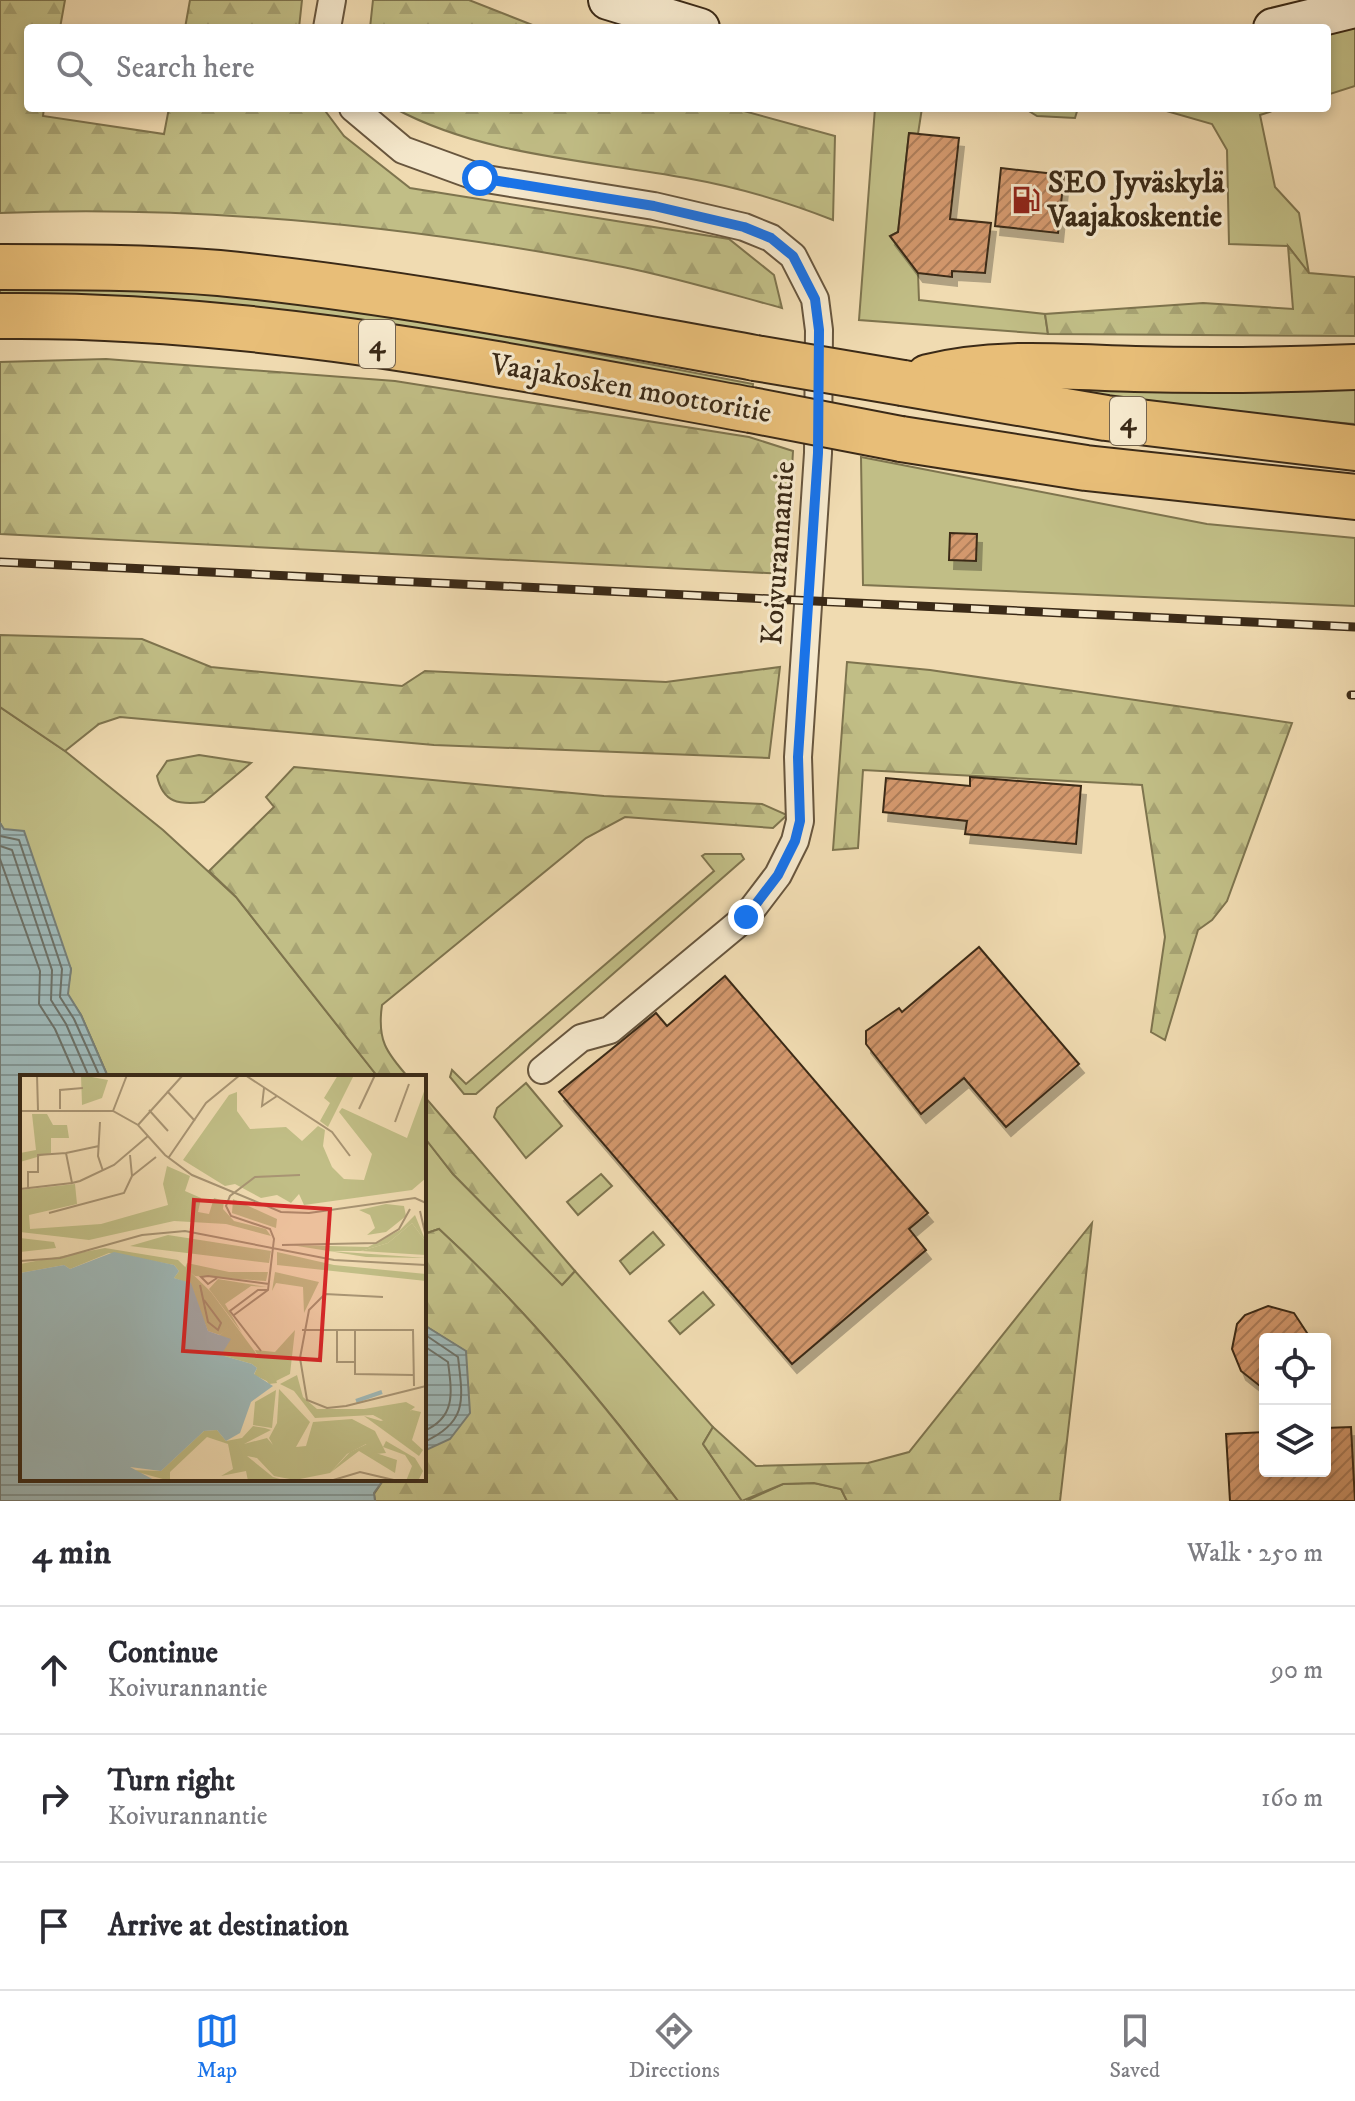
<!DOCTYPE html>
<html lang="en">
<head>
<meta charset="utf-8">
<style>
	body { margin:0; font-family:"IM FELL DW Pica",serif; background:#f2f2f3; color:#2b2b33 }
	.controls { position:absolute; right:24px; bottom:24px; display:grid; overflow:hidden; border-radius:8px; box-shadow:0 4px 12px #0003 }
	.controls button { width:72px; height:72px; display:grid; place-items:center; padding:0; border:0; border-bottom:2px solid #e1e1e2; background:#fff; color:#2b2b33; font:40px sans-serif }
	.stop { position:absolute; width:24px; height:24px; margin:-18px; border:6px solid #1a73e8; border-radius:50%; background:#fff }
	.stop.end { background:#1a73e8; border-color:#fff; box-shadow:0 2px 8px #0008 }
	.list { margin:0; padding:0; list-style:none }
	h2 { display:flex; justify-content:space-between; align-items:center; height:104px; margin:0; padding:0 32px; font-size:34px }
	h2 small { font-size:26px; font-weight:400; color:#7c7c81 }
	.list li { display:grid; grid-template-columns:52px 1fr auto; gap:24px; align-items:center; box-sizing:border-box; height:128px; padding:0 32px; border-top:2px solid #e1e1e2 }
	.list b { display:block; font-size:30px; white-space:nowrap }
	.list p { margin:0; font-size:26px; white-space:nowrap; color:#7c7c81 }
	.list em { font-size:26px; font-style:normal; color:#7c7c81 }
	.icon { flex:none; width:44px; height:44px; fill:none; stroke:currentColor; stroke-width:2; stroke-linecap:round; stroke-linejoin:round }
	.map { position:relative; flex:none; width:1355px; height:1501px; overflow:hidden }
	.search { position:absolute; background:#fff; box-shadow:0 4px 12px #0003; left:24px; right:24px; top:24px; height:88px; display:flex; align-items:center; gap:20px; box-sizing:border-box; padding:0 28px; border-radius:8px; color:#7c7c81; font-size:30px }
	.sheet { height:488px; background:#fff }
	nav { display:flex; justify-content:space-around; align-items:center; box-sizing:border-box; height:112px; border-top:2px solid #e1e1e2; background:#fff; font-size:22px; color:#7c7c81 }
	nav a { display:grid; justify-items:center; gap:4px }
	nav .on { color:#1a73e8 }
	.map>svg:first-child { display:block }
</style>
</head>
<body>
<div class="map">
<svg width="1355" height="1501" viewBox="0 0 1355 1501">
	<defs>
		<pattern id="forest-firs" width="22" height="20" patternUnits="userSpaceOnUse" patternTransform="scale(2)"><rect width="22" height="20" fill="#c1be86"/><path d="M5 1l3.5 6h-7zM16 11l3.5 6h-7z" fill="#a7a373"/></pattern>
		<pattern id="water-rules" width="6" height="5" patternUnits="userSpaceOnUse" patternTransform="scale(2)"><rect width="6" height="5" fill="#9fb8b7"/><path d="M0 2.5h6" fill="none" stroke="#839694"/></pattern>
		<pattern id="building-hatch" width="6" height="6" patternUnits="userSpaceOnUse" patternTransform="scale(2)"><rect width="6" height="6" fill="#d3986d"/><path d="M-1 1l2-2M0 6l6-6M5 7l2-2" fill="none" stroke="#ac7c59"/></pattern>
		<filter id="shadow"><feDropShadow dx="5" dy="9" stdDeviation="0" flood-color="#0004"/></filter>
	</defs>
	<rect width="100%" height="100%" fill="#f0dbb1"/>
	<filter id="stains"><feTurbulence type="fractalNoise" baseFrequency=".0025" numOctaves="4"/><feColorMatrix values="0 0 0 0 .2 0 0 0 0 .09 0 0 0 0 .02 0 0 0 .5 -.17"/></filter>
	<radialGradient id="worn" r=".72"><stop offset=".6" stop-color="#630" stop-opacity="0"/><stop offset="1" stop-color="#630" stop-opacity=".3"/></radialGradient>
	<!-- green -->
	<g fill="#c1be86" stroke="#7e744e" stroke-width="2">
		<polygon points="1355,26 1355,86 1327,95 1327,33"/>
		<polygon points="875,108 922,108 918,134 909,133 898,232 890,236 918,273 919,300 1045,314 1048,334 859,320"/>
		<polygon points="1024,108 1078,108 1075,118 1037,116"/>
		<polygon points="1156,108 1282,108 1260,115 1275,187 1299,213 1309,274 1288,246 1229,244 1227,150 1212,124"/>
		<polygon points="60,286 240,296 404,317 753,384 752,393 0,297 0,287"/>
		<polygon points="997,383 1277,392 1355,389 1355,424 1227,413"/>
		<polygon points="861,457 1207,524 1355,538 1355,606 863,585"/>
		<polygon points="0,707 65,751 163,830 236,897 378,1077 108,1077 81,1015 67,994 71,969 0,823"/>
		<polygon points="705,854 741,854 744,859 476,1094 464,1094 450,1077 452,1070 466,1084 714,871 702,856"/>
		<polygon points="526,1083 562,1126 526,1158 494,1117 497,1108"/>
		<path d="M424,1137L453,1174L563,1284L575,1271L713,1427L703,1444L742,1501H678C606,1406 527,1310 439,1229L424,1234Z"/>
		<polygon points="601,1174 612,1186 578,1215 567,1202"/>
		<polygon points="653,1232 664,1245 630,1274 620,1261"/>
		<polygon points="703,1292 714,1305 680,1334 669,1321"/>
		<polygon points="814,1483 841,1489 847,1501 746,1501 783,1484"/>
	</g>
	<!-- forest -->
	<g fill="url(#forest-firs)" stroke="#7e744e" stroke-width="2">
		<path d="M0,0H65L60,28H28V108H44L43,116L164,134L169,108H323L344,136L410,188L729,239L774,275L782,308C730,294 677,278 623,267C419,227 208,205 0,213Z"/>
		<polygon points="190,0 302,0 299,28 185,28"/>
		<polygon points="373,0 469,0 540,28 370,28"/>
		<path d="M394,108H733L835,136L833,220C785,201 737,187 686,178C588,160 483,156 394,108Z"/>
		<polygon points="1288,246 1309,273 1355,277 1355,336 1048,334 1045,314 1203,303 1293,309"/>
		<polygon points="106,359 395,381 749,437 793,451 786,574 0,534 0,362"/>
		<polygon points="0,635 142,639 211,667 402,686 425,671 666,682 780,667 769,758 434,745 120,717 99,724 65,751 0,707"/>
		<polygon points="847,662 930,670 1292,723 1227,901 1212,920 1198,930 1165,1040 1151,1032 1165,937 1142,785 863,770 858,848 833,850"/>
		<path d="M199,755L251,763L204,802C179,805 163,803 157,776L167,761Z"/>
		<path d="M294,767L604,796L762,804L787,815L773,828L625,817L586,838L382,1005C377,1040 386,1052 408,1077H378L236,897L209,871L274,807L266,797Z"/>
		<polygon points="424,1096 575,1271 562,1285 453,1174 424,1137"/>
		<polygon points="1092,1223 1060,1501 847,1501 841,1489 814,1483 783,1484 742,1501 703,1444 713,1427 756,1466 868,1463 909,1452"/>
		<path d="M439,1229C527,1310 606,1406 678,1501H375L374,1494L384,1479H424V1418L465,1351L424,1325V1234Z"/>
	</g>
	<!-- water -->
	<g fill="url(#water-rules)" stroke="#777f77" stroke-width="2">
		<polygon points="0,823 4,829 24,831 71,969 68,994 81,1015 108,1077 22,1077 22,1479 384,1479 374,1493 375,1501 0,1501"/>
		<polygon points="424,1325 466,1351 470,1413 450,1439 424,1451"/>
	</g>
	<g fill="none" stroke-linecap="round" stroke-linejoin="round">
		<!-- shore -->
		<g stroke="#6d7167" stroke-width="2">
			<polyline points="0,836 19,840 62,969 60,997 74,1019 100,1077"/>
			<polyline points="0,846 12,850 52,970 51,1000 66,1024 89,1077"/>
			<polyline points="0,859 40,971 39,1004 55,1029 76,1077"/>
			<path d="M424,1334L458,1357C463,1400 468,1422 424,1442"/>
			<path d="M424,1346L448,1362C452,1393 456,1417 424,1431"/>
		</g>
	</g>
	<!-- building -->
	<g fill="url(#building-hatch)" stroke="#3b2a17" stroke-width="2" filter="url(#shadow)">
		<polygon points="909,133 959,138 950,219 991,223 985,273 952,271 952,277 918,273 890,236 898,232"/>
		<polygon points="1001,168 1064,175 1058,233 995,226"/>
		<polygon points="950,533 977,534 976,561 949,560"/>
		<polygon points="970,777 1081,786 1076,844 965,834 967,821 883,812 886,778 970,786"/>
		<polygon points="979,947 1079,1064 1006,1127 964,1078 921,1114 866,1044 866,1031 899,1008 902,1012"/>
		<polygon points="725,976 928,1213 909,1229 926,1250 792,1364 559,1092 656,1013 667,1026"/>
		<polygon points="1268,1306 1294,1313 1311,1339 1265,1339 1265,1390 1241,1371 1232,1349 1237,1324 1245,1315"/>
		<polygon points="1351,1427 1355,1501 1230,1501 1226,1434 1265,1432 1265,1471 1325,1471 1325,1428"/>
	</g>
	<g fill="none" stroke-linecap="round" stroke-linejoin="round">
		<defs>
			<g id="street">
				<polyline points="327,28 332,0"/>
				<polyline points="353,108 403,150 480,178 654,206 744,227 771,238 793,256 815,299 819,330 818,453 798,757 800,821 795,841 778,875 746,917 610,1030 581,1038 542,1070"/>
			</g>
			<g id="secondary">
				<polyline points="608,0 700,28"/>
				<polyline points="1273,28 1355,8"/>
			</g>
			<g id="highway">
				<path d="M0,267C73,267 147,267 219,273C399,291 577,326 755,358"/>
				<path d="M0,316C254,313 502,365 751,410"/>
				<path d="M928,377C995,360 1067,367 1135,369C1208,371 1282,370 1355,367"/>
				<polyline points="903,383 1106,418 1355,448"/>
				<polyline points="901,439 1086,468 1355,497"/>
			</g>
		</defs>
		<!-- street casing -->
		<use href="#street" stroke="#68563e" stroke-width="30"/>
		<!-- secondary casing -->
		<use href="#secondary" stroke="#3b2a17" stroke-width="42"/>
		<!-- highway casing -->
		<use href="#highway" stroke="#3b2a17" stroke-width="48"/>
		<!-- street -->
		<use href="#street" stroke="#f5e8cc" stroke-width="26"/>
		<!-- secondary -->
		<use href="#secondary" stroke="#f5e8cc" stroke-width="38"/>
		<!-- highway -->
		<use href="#highway" stroke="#e8be78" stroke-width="44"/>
		<defs>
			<g id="rail">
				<polyline points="0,562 1355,627"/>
				<polyline points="1351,695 1355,695"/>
			</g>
		</defs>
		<!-- rail casing -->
		<use href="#rail" stroke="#3b2a17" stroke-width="9"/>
		<!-- rail -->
		<use href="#rail" stroke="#f5e8cc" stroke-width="6" stroke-dasharray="18" stroke-linecap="butt"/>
		<defs>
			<g id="highway-bridge">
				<polyline points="755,358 903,383"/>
				<polyline points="751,410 901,439"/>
			</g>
		</defs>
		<!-- highway-bridge casing -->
		<use href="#highway-bridge" stroke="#3b2a17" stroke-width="48" stroke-linecap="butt"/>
		<!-- highway-bridge -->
		<use href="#highway-bridge" stroke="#e8be78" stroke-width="44"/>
	</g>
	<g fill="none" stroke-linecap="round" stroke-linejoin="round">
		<!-- route -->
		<polyline stroke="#1a73e8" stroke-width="10" points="480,178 654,206 744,227 771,238 793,256 815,299 819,330 818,453 798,757 800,821 795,841 778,875 746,917"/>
	</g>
	<!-- icons -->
	<defs>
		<symbol id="fuel-bare" viewBox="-9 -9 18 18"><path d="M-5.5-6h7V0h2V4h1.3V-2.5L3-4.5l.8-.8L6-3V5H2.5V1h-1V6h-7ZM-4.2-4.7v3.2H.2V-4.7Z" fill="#8f2418" stroke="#f5e8cc" stroke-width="2.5" paint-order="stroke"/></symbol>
	</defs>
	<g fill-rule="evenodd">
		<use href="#fuel-bare" x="1006" y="180" width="40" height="40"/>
	</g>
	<g text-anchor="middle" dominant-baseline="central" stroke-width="6" stroke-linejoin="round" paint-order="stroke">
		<!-- shield labels -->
		<g fill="#f5e8cc" stroke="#73634d" stroke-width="2">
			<rect x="359" y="320" width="36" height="48" rx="6"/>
			<rect x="1110" y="397" width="36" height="48" rx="6"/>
		</g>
		<g font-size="28" font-weight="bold" fill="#3b2a17">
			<text x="377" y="344">4</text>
			<text x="1128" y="421">4</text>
		</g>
		<!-- poi labels -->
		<g font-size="30" font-weight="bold" fill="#3b2a17" stroke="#f5e8cc" text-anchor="start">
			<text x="1048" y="183">SEO Jyväskylä<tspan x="1048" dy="34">Vaajakoskentie</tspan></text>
		</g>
		<!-- street labels -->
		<g font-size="30" fill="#3b2a17" stroke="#f5e8cc">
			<text transform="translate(631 389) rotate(10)">Vaajakosken moottoritie</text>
			<text transform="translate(779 553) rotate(-86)">Koivurannantie</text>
		</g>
	</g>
	<!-- overview -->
	<g transform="translate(20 1075)">
		<rect width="406" height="406" fill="#f0dbb1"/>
		<path d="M318,0H334L308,52L300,46L310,28L304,23ZM366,129L384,131L386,141L366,157L347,160L355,153L350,140L339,135ZM395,140L406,167L392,148L368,168L341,176H310L406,183L346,182L271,170L348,172L380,155ZM85,173L158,185L191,217L238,281H248L257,308L249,309L210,252L200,260L188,256L168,208L154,203L159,196L154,190L89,178L50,194L44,190L0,198V189ZM257,177L314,190L406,199V206L257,190ZM259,314L290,347L276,372L286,371L293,347L332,344L355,356L366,378L356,379L346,369L327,379L310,398L275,405L254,401L237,383L227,381L253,402L267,406H228L226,396L201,401L213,394L208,369L187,362L150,397V406L110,395L141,396L184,356L197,355L206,366L222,363L233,351L245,353L251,355L224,369L247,363L253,370L249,363L257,348ZM256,315L252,353L233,350L235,327ZM392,335L401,337L392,365L403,375L399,381L344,341L361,346ZM366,366L395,383L403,396L398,406H386L392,391L385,380L363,372Z" fill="#c1be86"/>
		<path d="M61,0L88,5L82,23L62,30ZM406,11V103L392,115L284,130L279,119L271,128L257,120L241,123L215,109L205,111L163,85L209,20L217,17V36L230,54L266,52L282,66L298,51L305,55L303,71L312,92L324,104L344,105L352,79L319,37L322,33L387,63ZM12,39H27L33,50H47L49,63H31V78L0,87V78L16,75ZM147,91L170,101L165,116L181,123L178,137L189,139L194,123L204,126L203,134L214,146L246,154L251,161L206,149L154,146L69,165L0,157V115L55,109L57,129L9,140L10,154L81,149L148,130L143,109ZM213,124L257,144L256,153L212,138ZM392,148L406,167V180L341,176L368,168ZM148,160L251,176L249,188L110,171ZM0,163L34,167L36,173L0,177ZM167,188L209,197H248L246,206L175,201L165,193ZM255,197L299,207L284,238L283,212L256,208L252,216ZM198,204L247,212L231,211L205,229L222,258L189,214ZM210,251L228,275L251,308L234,300L237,293L232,289L201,280L200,260ZM275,255L270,299L256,306L244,289L248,281H238L235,275L255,277ZM277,300L283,322L297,334H344L386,327L395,332L372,350L353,340L295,343L274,316L260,309ZM347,369L356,378L377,385L375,398L339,376L310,398L330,377Z" fill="#c1be86"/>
		<path d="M94,177L154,190L159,196L154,203L171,208L188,256L211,264L201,280L232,289L237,293L234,299L253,311L231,327L220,358L206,366L197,355L184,356L141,396L110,392L136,406H0V198L44,190L50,194Z" fill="#9fb8b7"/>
		<path fill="none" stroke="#9fb8b7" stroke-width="4" d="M0,321L35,358L63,406M336,326L362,317"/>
		<path fill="none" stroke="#a89473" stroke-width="2" d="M17,0L18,35M225,0L312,57L330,81M244,13L242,31L257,21M147,16L175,46M40,34V15L63,13M339,34L355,0M129,35L148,56M0,36H93L118,50L145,80L172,100L261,137L289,138L395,123L406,128M93,36L107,0M80,47L78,81L83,96M375,47L389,9M118,50L163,0M46,78L79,71M149,82L186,28L220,0M112,101L136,82M0,114L52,108M8,114V97H18V80L46,78L52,108L60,106L94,90L128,61M400,136L406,162M29,138L104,118L112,101L110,80M262,170L356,168L379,154L390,134M0,186L40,183L122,160L165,156L314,185L406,190M197,203L188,209L181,202L188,201L249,209M180,210L188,247L198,255L201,248L184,225M363,222L305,219L289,235L280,283L287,325L307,333L326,331L406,311M214,240L248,215L254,164L250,154L211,141L206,131L210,121L235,102L280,100M282,255H393L394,311M317,255V287H335M335,255V299L393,300M241,276L210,236L238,215H247M310,406L340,397L378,406"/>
		<path fill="#d62828" fill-opacity="0.15" stroke="#d62828" stroke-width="4" d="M174,125L310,134L300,285L163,276Z"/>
		<rect width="406" height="406" fill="none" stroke="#3b2a17" stroke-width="4"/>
	</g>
	<rect width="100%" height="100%" filter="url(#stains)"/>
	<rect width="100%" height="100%" fill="url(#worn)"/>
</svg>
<div class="controls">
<button><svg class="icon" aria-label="locate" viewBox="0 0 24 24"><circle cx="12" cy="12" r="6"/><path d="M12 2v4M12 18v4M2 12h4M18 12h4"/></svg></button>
<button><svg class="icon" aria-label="layers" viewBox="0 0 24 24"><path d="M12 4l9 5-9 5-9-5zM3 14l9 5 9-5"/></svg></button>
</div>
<div class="stop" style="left:480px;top:178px"></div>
<div class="stop end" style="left:746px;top:917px"></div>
<div class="search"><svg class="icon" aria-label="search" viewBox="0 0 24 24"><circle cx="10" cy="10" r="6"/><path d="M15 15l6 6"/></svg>Search here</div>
</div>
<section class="sheet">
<h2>4 min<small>Walk · 250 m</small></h2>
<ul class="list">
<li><svg class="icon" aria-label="ahead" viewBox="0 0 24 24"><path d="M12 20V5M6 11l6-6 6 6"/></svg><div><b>Continue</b><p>Koivurannantie</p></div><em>90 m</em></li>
<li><svg class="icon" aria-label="right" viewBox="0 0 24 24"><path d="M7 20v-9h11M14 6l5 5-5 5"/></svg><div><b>Turn right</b><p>Koivurannantie</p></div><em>160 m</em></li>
<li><svg class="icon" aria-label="arrive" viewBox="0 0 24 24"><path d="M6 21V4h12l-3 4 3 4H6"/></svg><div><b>Arrive at destination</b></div></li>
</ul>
</section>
<nav>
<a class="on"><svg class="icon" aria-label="map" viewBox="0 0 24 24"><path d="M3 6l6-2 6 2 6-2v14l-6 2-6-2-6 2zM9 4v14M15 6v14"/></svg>Map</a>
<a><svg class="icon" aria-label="directions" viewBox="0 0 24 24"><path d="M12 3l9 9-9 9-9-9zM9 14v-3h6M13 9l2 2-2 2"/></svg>Directions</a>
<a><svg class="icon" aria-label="saved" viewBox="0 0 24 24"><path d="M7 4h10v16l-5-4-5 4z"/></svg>Saved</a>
</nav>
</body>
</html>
